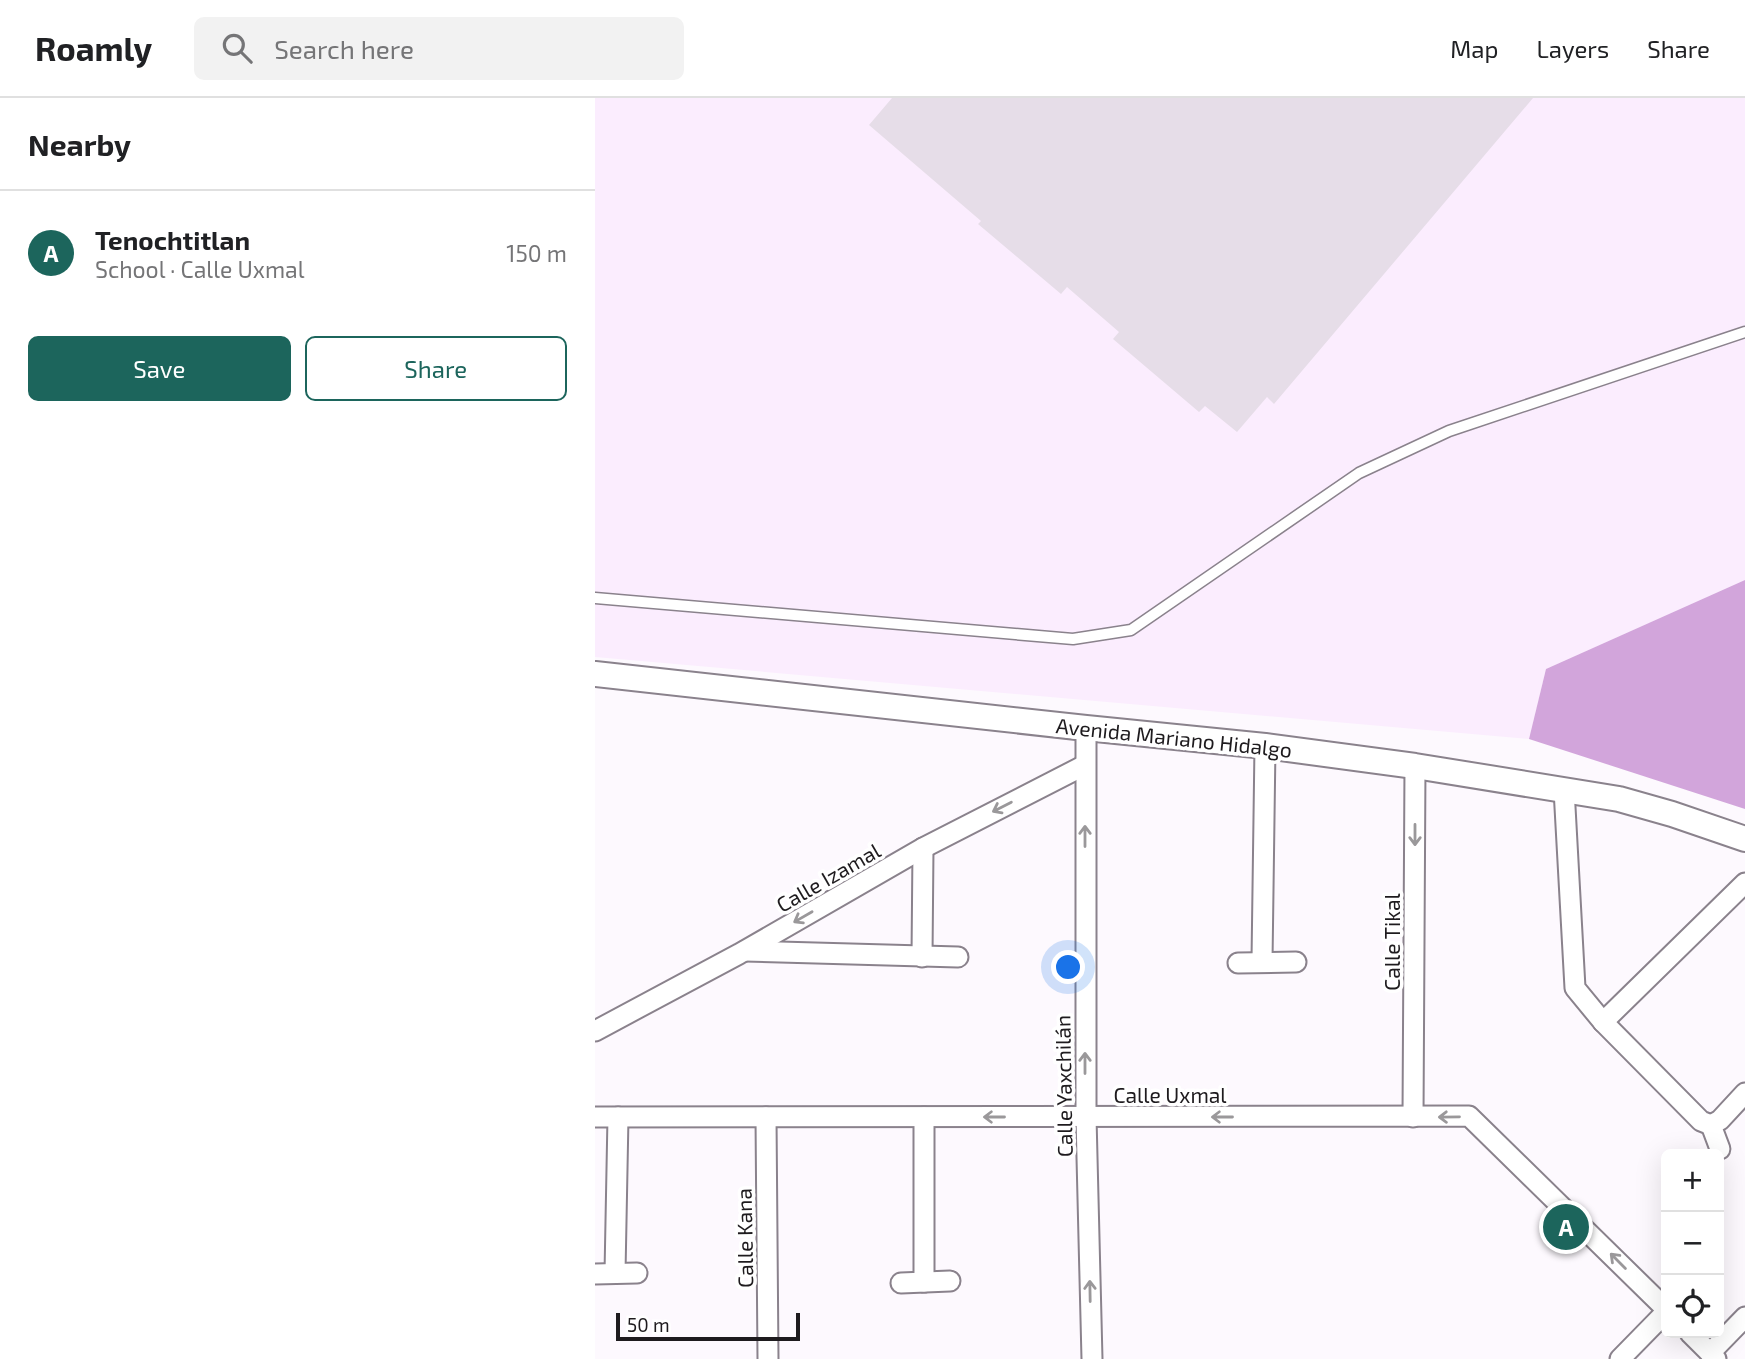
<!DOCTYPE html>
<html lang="en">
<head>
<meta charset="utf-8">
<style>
	body { margin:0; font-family:"Exo 2",sans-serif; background:#f2f2f2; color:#202124 }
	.controls { position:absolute; right:21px; bottom:21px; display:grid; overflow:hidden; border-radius:10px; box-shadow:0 7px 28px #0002 }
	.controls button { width:63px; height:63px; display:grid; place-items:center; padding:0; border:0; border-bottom:2px solid #e0e0e0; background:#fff; color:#202124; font:35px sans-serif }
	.scale { position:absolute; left:21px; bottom:18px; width:184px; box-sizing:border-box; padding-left:7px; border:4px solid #1e1b1e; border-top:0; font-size:19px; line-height:24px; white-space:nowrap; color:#1e1b1e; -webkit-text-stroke:5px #fff; paint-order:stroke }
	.you { position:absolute; left:474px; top:870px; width:24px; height:24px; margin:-18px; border:5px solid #fff; border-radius:50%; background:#1a73e8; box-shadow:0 0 0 10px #1a73e833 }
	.badge { display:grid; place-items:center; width:46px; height:46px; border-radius:50%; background:#1c655c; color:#fff; font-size:23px; font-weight:700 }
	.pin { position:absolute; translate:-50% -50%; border:4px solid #fff; box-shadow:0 2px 7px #0006 }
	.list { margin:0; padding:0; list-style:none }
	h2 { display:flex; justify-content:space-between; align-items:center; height:91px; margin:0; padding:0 28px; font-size:30px }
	h2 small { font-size:23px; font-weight:400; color:#757577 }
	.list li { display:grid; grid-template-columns:46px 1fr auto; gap:21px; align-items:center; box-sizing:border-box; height:126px; padding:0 28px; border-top:2px solid #e0e0e0 }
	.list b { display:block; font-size:26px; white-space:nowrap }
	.list p { margin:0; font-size:23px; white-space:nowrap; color:#757577 }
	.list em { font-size:23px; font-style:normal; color:#757577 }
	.actions { display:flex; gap:14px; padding:21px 28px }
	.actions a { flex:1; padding:16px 0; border:2px solid #1c655c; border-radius:10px; text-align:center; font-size:24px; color:#1c655c }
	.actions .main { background:#1c655c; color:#fff }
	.icon { flex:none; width:38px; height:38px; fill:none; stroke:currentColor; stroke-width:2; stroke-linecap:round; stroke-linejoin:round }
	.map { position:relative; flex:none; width:1150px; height:1261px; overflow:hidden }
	header { display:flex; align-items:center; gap:42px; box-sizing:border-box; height:98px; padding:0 35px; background:#fff; border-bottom:2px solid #e0e0e0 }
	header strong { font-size:33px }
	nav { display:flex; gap:38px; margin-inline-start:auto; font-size:24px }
	.search { width:490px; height:63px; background:#f2f2f2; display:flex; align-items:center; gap:18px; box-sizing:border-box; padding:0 24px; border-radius:10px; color:#757577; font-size:26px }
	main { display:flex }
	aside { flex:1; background:#fff }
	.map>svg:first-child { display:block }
</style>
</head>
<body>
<header>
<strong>Roamly</strong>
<div class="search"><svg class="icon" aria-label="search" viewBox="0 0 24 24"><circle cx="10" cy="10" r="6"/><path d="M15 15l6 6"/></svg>Search here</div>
<nav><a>Map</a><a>Layers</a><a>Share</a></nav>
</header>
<main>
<aside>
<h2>Nearby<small></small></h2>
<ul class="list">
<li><span class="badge">A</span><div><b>Tenochtitlan</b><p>School · Calle Uxmal</p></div><em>150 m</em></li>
</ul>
<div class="actions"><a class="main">Save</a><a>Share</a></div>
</aside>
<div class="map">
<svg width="1150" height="1261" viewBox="0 0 1150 1261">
	<rect width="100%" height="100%" fill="#fdf9fe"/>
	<!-- built -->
	<polygon fill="#fbedfe" points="0,0 1150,0 1150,482 951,571 934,641 0,559"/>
	<!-- forest -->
	<polygon fill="#d2a5db" points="1150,482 1150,711 934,641 951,571"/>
	<!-- building -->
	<polygon fill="#e6dde8" points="297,0 938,0 679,306 672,299 642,334 610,308 604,314 518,241 524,234 472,189 466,196 383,126 386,123 274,27"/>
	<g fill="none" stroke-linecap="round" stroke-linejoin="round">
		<defs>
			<polyline id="service" points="0,500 478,541 536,532 764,375 854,333 1150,234"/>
			<g id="minor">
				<polyline points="491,630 491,1019 497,1261"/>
				<polyline points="969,691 980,890 1008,924 1106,1023 1116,1027"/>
				<polyline points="150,853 363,859"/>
				<polyline points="327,859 328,750"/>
				<polyline points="667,863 670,648"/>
				<polyline points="643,865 701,864"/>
				<polyline points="1008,924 1150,785"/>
				<polyline points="0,933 144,856 328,750 490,667"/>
				<polyline points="0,1019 874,1018 1071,1211"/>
				<polyline points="171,1019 173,1261"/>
				<polyline points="329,1019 329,1184"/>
				<polyline points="818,1019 820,668"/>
				<polyline points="1116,1027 1125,1022 1150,995"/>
				<polyline points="1116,1027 1125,1051"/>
				<polyline points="20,1175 23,1019"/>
				<polyline points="0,1176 42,1175"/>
				<polyline points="306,1185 355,1183"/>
				<polyline points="1095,1235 1121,1261"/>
				<polyline points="1115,1255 1150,1219"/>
				<polyline points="1025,1261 1071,1214"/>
			</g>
			<polyline id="tertiary" points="0,576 491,630 670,648 820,668 1024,701 1077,716 1150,741"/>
		</defs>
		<!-- service casing -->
		<use href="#service" stroke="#8a828c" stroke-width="13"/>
		<!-- minor casing -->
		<use href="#minor" stroke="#8a828c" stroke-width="23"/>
		<!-- tertiary casing -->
		<use href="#tertiary" stroke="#8a828c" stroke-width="28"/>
		<!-- service -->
		<use href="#service" stroke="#fff" stroke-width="10"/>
		<!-- minor -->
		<use href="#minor" stroke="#fff" stroke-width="19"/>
		<!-- tertiary -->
		<use href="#tertiary" stroke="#fff" stroke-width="24"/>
	</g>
	<!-- one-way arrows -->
	<defs><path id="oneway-shaft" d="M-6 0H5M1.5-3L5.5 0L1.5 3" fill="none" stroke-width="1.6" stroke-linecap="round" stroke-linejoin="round" transform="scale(1.75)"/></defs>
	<g stroke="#9a989a">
		<use href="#oneway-shaft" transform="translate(407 709) rotate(153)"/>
		<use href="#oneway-shaft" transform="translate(820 737) rotate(90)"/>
		<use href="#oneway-shaft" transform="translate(490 738) rotate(-90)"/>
		<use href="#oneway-shaft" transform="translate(208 819) rotate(150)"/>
		<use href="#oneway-shaft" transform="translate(490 965) rotate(-90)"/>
		<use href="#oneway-shaft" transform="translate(399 1019) rotate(180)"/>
		<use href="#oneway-shaft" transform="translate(627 1019) rotate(-180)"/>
		<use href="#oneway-shaft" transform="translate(854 1019) rotate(179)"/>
		<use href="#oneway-shaft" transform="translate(1023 1163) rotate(-135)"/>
		<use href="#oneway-shaft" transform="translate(495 1193) rotate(-91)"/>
	</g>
	<g text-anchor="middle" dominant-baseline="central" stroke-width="7" stroke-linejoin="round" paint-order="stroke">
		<!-- street labels -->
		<g font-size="21" fill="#1e1b1e" stroke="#fff">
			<text transform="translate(579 639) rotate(6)">Avenida Mariano Hidalgo</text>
			<text transform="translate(233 779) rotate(-30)">Calle Izamal</text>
			<text transform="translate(796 844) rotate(-90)">Calle Tikal</text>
			<text transform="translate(468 988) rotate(-91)">Calle Yaxchilán</text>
			<text x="575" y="996">Calle Uxmal</text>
			<text transform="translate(149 1140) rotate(-91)">Calle Kana</text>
		</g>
	</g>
</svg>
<div class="controls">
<button>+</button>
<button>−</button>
<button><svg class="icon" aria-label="locate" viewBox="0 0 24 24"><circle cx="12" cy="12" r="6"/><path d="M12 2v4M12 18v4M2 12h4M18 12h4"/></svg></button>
</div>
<div class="scale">50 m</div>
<div class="you"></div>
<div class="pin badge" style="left:971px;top:1129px">A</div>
</div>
</main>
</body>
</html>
